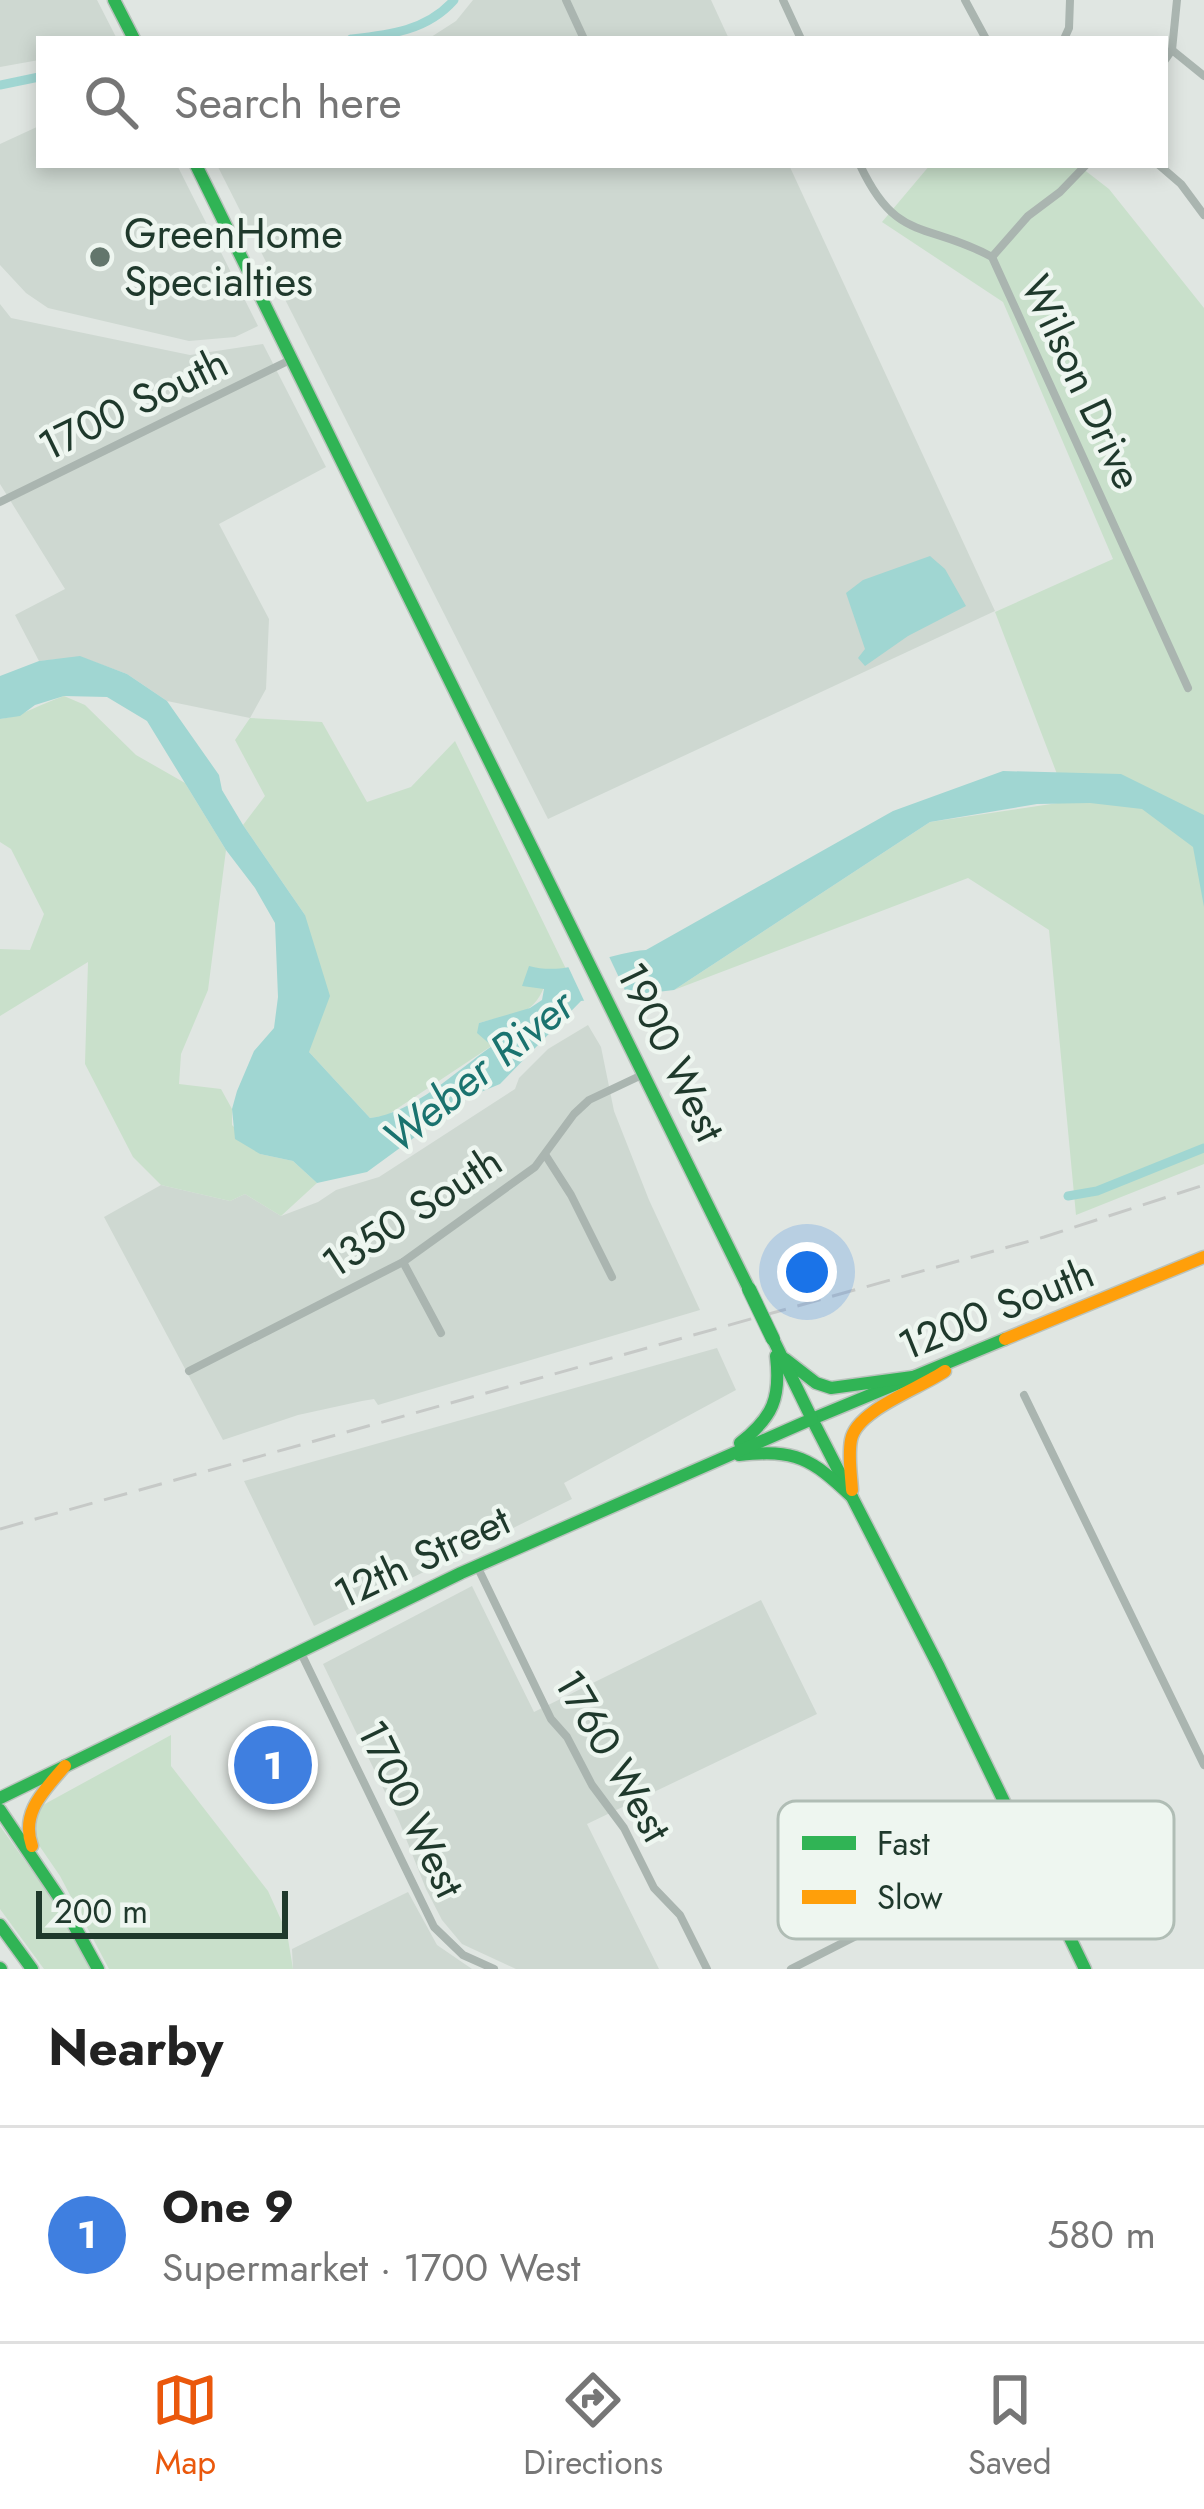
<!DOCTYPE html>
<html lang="en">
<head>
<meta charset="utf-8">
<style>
	body { margin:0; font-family:Jost,sans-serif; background:#f6f6f6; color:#222 }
	.scale { position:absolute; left:36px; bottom:30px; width:252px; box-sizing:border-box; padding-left:12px; border:6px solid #1f392c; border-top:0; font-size:33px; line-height:42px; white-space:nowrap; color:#1f392c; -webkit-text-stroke:9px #eef6f0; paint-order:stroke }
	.you { position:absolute; left:807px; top:1272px; width:42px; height:42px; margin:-30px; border:9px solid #fff; border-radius:50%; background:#1a73e8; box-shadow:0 0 0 18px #1a73e833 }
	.badge { display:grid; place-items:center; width:78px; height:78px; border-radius:50%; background:#ea580c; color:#fff; font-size:39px; font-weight:700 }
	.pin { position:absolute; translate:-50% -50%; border:6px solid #fff; box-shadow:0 3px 12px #0006 }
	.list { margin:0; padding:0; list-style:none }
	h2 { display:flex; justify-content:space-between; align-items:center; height:156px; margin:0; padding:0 48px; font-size:51px }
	h2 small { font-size:39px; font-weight:400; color:#767676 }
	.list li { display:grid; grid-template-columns:78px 1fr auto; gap:36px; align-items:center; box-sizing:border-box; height:216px; padding:0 48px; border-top:3px solid #e0e0e0 }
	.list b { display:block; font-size:45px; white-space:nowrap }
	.list p { margin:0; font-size:39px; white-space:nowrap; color:#767676 }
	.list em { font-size:39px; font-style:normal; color:#767676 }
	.icon { flex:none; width:66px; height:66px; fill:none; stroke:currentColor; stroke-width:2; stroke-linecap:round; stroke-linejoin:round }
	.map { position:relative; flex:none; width:1204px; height:1969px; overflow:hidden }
	.search { position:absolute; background:#fff; box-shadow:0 6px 18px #0003; left:36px; right:36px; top:36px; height:132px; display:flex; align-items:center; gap:30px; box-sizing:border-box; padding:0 42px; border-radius:0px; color:#767676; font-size:45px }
	.sheet { height:372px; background:#fff }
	nav { display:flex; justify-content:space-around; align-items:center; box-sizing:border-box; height:168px; border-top:3px solid #e0e0e0; background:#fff; font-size:33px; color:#767676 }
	nav a { display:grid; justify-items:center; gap:6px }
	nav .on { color:#ea580c }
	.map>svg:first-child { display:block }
</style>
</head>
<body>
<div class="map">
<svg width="1204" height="1969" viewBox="0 0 1204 1969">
	<rect width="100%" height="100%" fill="#e0e6e2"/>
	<!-- built -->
	<g fill="#ced8d1">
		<polygon points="0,0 97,0 117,39 39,39 39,60 0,67"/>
		<polygon points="473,0 711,0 729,39 428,39 456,21"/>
		<polygon points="39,126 39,165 177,165 258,326 235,337 189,341 48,308 26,293 0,265 0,144"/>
		<polygon points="217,165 789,165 995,611 548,819"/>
		<polygon points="0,304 11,318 190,355 263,344 326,467 219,524 269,619 266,689 250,718 167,701 127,674 81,657 39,661 15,615 65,589 0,484"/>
		<polygon points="588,1025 601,1047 614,1111 649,1200 700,1310 378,1405 374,1399 362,1401 298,1415 223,1440 104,1217 161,1185 230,1201 245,1194 281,1216 318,1202 336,1190 379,1177 515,1089 519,1078 548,1049"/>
		<polygon points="717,1348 736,1390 564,1483 572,1499 314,1626 244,1481"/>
		<polygon points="472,1586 534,1712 761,1600 817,1714 587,1824 659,1969 516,1969 462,1944 442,1920 426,1889 399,1821 323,1664"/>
		<polygon points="408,1892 437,1945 472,1969 293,1969 292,1949"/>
	</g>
	<!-- green -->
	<g fill="#c9e0cb">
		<polygon points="930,165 1078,165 1109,189 1204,308 1204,1164 1076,1215 1049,930 968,878 674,990 930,822 1058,803 1057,774 995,612 1113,559 1003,302 882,222"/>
		<path d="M64,696L85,705L136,755L185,783L226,850L208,990L181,1054L179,1084L221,1089L232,1109V1125L260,1154L293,1161L317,1183L281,1216L245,1194L230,1201L161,1185L133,1157L85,1064L88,962L0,1016V949L30,950L44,914L11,849L0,842V719C23,716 42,703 64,696Z"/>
		<path d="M250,718L322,722L367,802L411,787L455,741L566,969L550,972C534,1019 524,1010 479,1023L493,1045L386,1116L370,1118L309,1052L305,915L243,825L265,796L235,740Z"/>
		<polygon points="171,1735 171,1766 268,1891 287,1933 293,1969 109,1969 60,1876 34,1838 36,1811 43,1805"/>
		<polygon points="0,1826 55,1903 93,1969 44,1969 0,1909"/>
	</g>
	<!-- water -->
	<g fill="#a0d6d2">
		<polygon points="930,556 945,569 966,606 908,636 865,666 858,658 865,649 846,593 863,580"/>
		<path d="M80,656L127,674L167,701L219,775L222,790L243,825L305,915L330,996L309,1052L370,1118C414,1113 457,1070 492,1046L477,1033L479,1023L530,1008L542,1000L544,989L522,986L529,966C568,977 606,953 646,950L893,811L1003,771L1121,774L1204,815V907L1193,847L1142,809L1090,803L1037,804L930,822L674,990L581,1001L500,1084L471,1096L367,1172L317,1183L293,1161L260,1154L235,1139L232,1109L237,1091L254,1051L274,1028L278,997L275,923L255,888L226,850L147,721L107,697L64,696L35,705L20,716L0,719V676L39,661Z"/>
	</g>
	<!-- pier -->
	<polygon fill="#e0e6e2" points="606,950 630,1001 587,1007 566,962"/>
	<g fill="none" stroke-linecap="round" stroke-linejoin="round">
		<!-- canal -->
		<g stroke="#a0d6d2" stroke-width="9">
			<path d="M351,39C388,35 427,31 454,0"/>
			<polyline points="0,85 39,77"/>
			<polyline points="1068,1196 1097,1191 1204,1148"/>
		</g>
		<defs>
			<g id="fast">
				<polyline points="114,0 134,39"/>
				<polyline points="196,165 749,1289"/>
				<polyline points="1005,1339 812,1419 939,1667 1085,1969"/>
				<polyline points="785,1359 816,1383 831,1388 920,1376"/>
				<path d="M740,1443C773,1417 781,1398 776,1356"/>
				<path d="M739,1455C796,1449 811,1458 852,1497"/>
				<polyline points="0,1798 461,1573 812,1419 773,1339"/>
				<polyline points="0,1810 58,1896 98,1969"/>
				<polyline points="0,1925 32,1969"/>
				<polyline points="0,1968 1,1969"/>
			</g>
			<g id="slow">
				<polyline points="1005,1339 1204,1257"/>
				<path d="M852,1490C851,1474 848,1456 851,1440C856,1410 921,1388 945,1371"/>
				<path d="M32,1846C20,1812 45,1790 65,1766"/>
			</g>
		</defs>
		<!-- fast casing -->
		<use href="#fast" stroke="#bac3bd" stroke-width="15"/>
		<!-- slow casing -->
		<use href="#slow" stroke="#bac3bd" stroke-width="15"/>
		<!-- street -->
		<g stroke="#aab5b0" stroke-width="8">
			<polyline points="566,0 584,39"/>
			<polyline points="783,0 801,39"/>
			<polyline points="965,0 986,39"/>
			<polyline points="1064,39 1069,28 1070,0"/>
			<polyline points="1172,50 1204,76"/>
			<polyline points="1165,60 1172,50 1177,0"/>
			<path d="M860,165C897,244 926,221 992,257L1188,688"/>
			<polyline points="1159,165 1181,184 1204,215"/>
			<polyline points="992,257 1028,216 1060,192 1086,165"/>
			<polyline points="0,502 290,360"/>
			<polyline points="546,1156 571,1195 612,1277"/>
			<polyline points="403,1262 441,1333"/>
			<polyline points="189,1371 403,1262 535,1167 574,1114 589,1100 644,1074"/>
			<polyline points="1024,1395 1204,1765"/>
			<polyline points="477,1566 551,1719 567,1737 592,1785 624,1828 654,1888 680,1915 707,1969"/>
			<polyline points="301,1653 434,1927 463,1955 494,1969"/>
			<polyline points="791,1969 1026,1850"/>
		</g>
		<!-- fast -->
		<use href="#fast" stroke="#30b455" stroke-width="12"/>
		<!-- slow -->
		<use href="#slow" stroke="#ff9f0a" stroke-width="12"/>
		<!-- rail -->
		<polyline stroke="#c6c9c7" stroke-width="3" stroke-dasharray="24 12" stroke-linecap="butt" points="0,1529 1044,1237 1204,1185"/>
		<defs>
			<polyline id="fast-bridge" points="749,1289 773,1339"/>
		</defs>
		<!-- fast-bridge casing -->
		<use href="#fast-bridge" stroke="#bac3bf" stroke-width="16" stroke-linecap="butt"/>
		<!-- fast-bridge -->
		<use href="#fast-bridge" stroke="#30b455" stroke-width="14"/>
	</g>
	<!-- markers -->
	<circle fill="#63766c" stroke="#eef6f0" stroke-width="4.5" cx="100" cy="257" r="12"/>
	<g text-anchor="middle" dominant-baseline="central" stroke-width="9" stroke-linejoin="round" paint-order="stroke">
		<!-- poi labels -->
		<g font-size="42" fill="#1f392c" stroke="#eef6f0" text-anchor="start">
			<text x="124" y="233">GreenHome<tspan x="124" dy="48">Specialties</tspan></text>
		</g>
		<!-- street labels -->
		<g font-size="42" fill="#1f392c" stroke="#eef6f0">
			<text transform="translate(1082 382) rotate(65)">Wilson Drive</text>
			<text transform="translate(133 404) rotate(-26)">1700 South</text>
			<text transform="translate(671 1052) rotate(64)">1900 West</text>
			<text transform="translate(412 1212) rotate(-33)">1350 South</text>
			<text transform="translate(996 1309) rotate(-22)">1200 South</text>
			<text transform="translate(422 1557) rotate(-25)">12th Street</text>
			<text transform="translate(613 1756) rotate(60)">1760 West</text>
			<text transform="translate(411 1809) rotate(64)">1700 West</text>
		</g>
		<!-- water labels -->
		<g font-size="45" font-style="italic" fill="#1a736f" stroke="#eef6f0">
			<text transform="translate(478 1071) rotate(-39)">Weber River</text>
		</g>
	</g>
	<!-- legend -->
	<rect x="778" y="1801" width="396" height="138" rx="18" fill="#eef6f0" stroke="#b0bdb5" stroke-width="3"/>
	<rect x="802" y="1836" width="54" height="14" fill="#30b455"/>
	<rect x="802" y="1890" width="54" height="14" fill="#ff9f0a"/>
	<g font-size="33" fill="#1f392c">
		<text x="877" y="1855">Fast</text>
		<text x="877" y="1909">Slow</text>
	</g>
</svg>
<div class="scale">200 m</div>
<div class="you"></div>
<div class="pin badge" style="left:273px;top:1765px;background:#3f7fe0">1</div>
<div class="search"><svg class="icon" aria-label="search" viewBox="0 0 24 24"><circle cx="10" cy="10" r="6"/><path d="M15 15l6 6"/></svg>Search here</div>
</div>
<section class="sheet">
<h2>Nearby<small></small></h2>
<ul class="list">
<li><span class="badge" style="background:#3f7fe0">1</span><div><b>One 9</b><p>Supermarket · 1700 West</p></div><em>580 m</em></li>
</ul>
</section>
<nav>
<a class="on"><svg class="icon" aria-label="map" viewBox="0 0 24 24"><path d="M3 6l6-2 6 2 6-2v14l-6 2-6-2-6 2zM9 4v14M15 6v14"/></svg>Map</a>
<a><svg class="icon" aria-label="directions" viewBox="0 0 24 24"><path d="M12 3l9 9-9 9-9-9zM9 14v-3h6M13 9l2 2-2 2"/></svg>Directions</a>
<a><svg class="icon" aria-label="saved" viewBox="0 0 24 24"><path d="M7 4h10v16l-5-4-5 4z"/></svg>Saved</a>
</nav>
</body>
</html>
